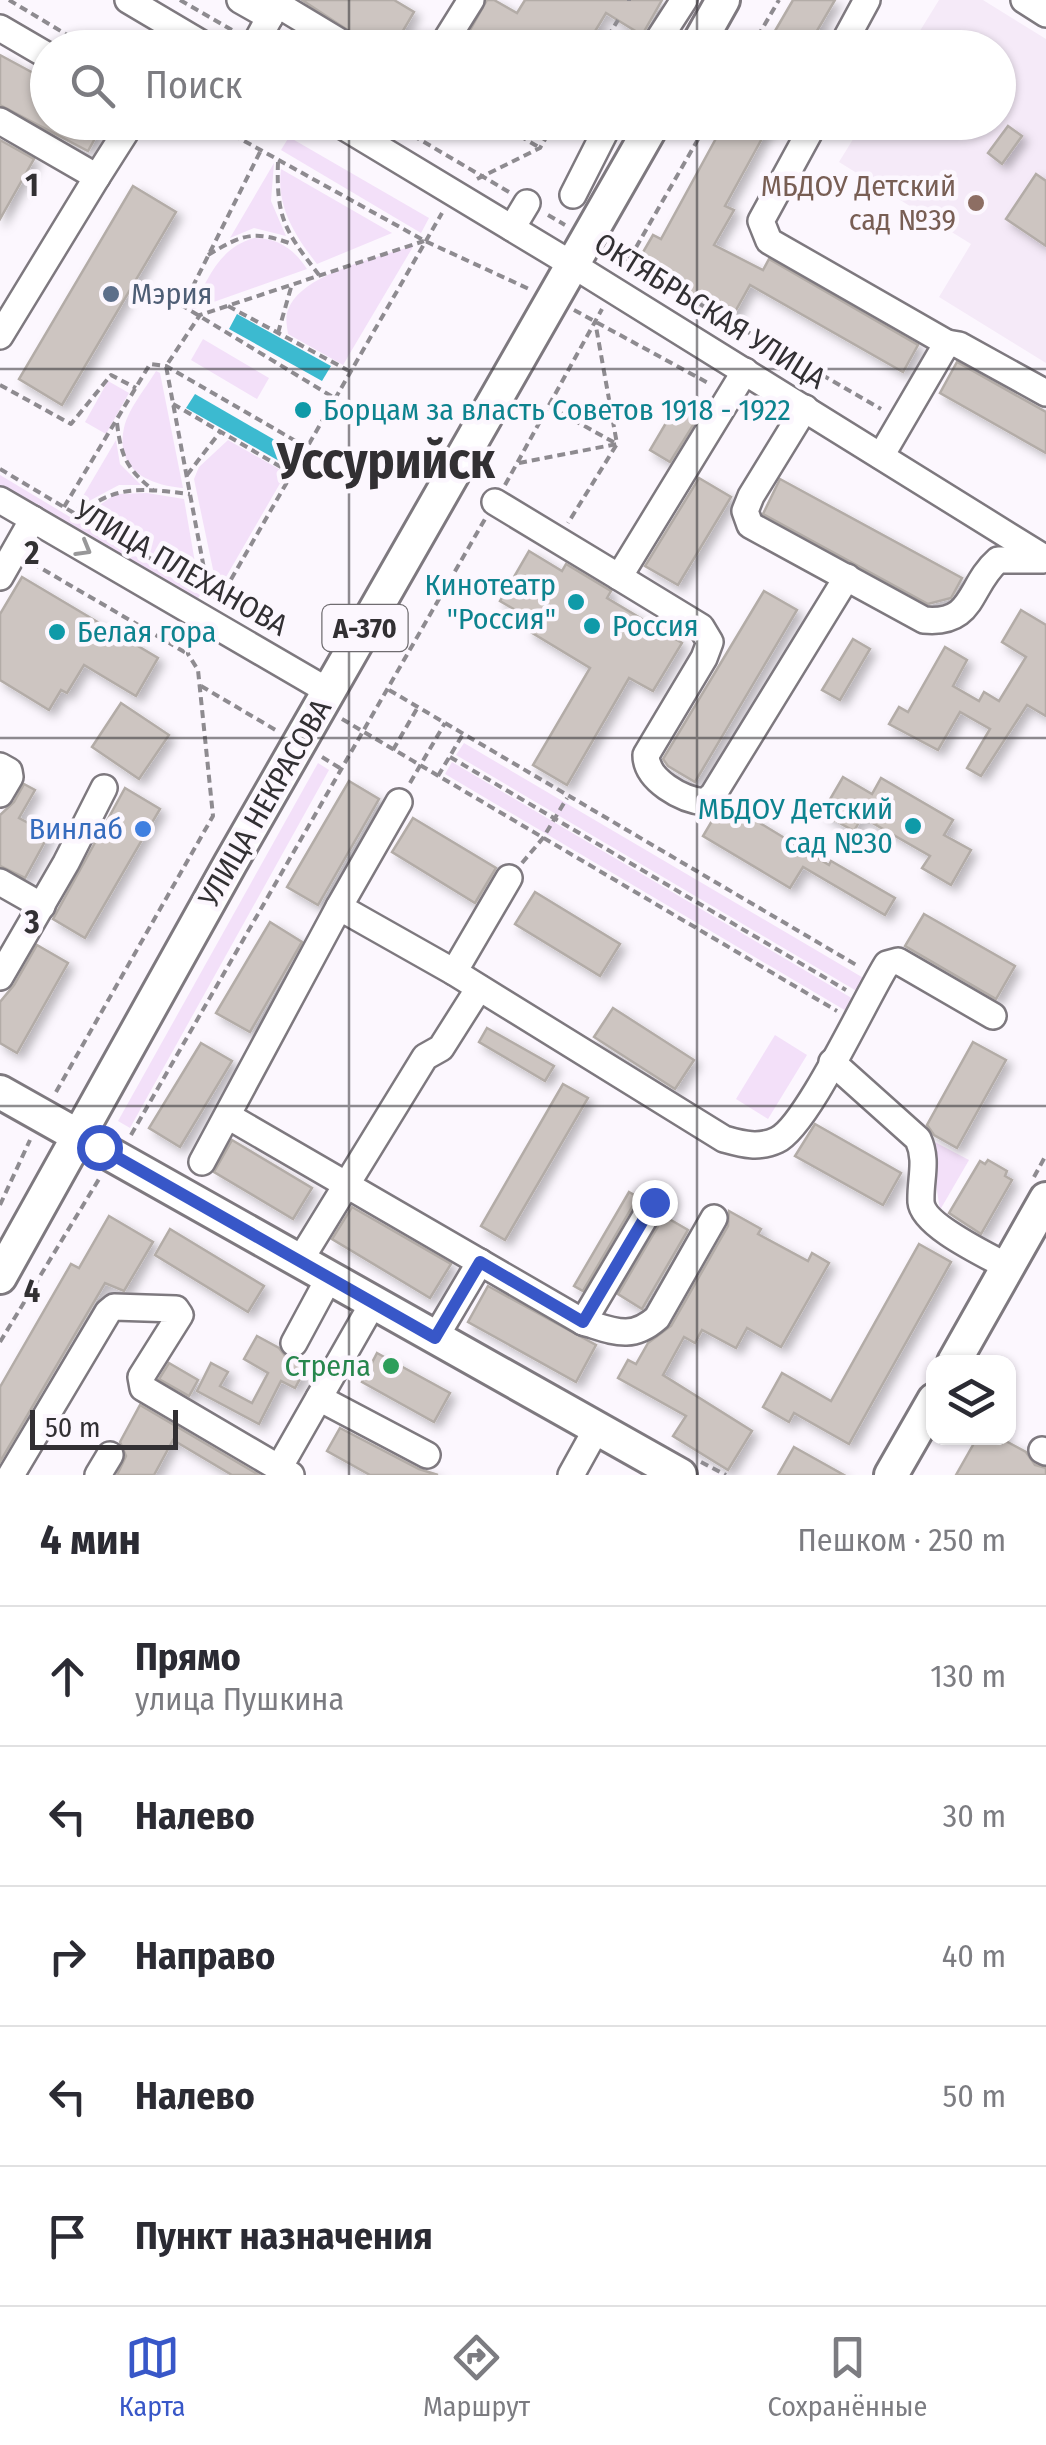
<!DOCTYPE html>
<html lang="ru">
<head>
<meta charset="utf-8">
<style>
	body { margin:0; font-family:"Fira Sans Condensed",sans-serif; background:#f2f2f3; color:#2b2b33 }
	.controls { position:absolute; right:30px; bottom:30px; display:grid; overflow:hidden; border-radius:20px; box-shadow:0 2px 8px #0004 }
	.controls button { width:90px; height:90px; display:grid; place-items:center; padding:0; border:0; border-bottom:2px solid #e1e1e2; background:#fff; color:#2b2b33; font:50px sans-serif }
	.scale { position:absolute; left:30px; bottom:25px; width:148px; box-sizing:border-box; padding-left:10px; border:5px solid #323033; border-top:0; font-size:28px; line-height:35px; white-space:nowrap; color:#323033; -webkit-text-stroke:8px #fcf7fe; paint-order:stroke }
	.stop { position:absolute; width:30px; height:30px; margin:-22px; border:8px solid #3857c8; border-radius:50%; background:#fff }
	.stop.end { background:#3857c8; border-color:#fff; box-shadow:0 2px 10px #0008 }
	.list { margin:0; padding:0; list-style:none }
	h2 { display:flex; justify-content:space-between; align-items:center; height:130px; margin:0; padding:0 40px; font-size:42px }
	h2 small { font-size:32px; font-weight:400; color:#7c7c81 }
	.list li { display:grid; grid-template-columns:65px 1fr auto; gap:30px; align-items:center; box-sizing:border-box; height:140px; padding:0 40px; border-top:2px solid #e1e1e2 }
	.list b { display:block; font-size:38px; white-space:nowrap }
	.list p { margin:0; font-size:32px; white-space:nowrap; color:#7c7c81 }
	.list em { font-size:32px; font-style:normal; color:#7c7c81 }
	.icon { flex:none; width:55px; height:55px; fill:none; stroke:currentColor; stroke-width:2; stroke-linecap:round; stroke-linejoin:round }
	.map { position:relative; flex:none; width:1046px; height:1475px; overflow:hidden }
	.search { position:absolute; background:#fff; box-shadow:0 2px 8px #0004; left:30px; right:30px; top:30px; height:110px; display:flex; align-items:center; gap:25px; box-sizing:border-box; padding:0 35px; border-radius:55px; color:#7c7c81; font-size:38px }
	.sheet { height:830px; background:#fff }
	nav { display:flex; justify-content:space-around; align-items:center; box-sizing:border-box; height:140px; border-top:2px solid #e1e1e2; background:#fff; font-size:28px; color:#7c7c81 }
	nav a { display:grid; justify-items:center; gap:5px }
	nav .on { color:#3857c8 }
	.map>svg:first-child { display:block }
</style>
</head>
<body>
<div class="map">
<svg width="1046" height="1475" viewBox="0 0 1046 1475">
	<defs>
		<filter id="shadow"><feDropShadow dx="5.5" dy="5.5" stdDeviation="5" flood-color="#0004"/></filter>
	</defs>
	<rect width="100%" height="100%" fill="#fcf7fe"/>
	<!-- built -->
	<polygon fill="#f5eaf8" points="939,0 983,0 1046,39 1046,363 939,297 971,244 839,162 863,123 998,122 998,48 910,47"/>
	<!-- green -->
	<g fill="#f3e0f9">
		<polygon points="289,137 429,218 421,233 281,150"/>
		<polygon points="274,163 271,201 286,236 254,228 230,238"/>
		<path d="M281,169L392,233L317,264C295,236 276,206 281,169Z"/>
		<path d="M254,238C278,238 294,249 307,269L191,310C208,280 218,248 254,238Z"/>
		<path d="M414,245L343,365L288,334C287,326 285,318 288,310C301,273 379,258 414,245Z"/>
		<polygon points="203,339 269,378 257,399 191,360"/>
		<path d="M156,371L160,373L183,488C149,485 115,470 124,428C128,409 146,388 156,371Z"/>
		<polygon points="108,381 129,393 106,434 85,422"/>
		<polygon points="116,440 120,464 141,485 119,485 76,508"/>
		<polygon points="228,440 286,473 222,584 215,579 194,479 199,467"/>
		<polygon points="0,475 200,595 192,608 0,492"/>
		<polygon points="147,493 184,499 198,580 86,514 116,494"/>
		<polygon points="464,743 872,983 865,996 456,755"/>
		<polygon points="452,762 860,1003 853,1015 445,774"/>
		<polygon points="318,763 329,770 130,1128 118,1121"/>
		<polygon points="775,1035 807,1055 768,1119 736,1099"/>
		<polygon points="929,1139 969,1160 940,1210"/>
	</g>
	<!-- water -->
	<g fill="#3cbad0">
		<polygon points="237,314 331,366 322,381 229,329"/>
		<polygon points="195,394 287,447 279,461 186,408"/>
	</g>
	<!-- building -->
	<g fill="#cdc5c1" stroke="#b3aca7" stroke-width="2.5" filter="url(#shadow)">
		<polygon points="302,0 394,0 414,12 393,48 375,48"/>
		<polygon points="487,0 494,0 517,13 525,0 662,0 642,35 606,13 585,48 460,48"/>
		<polygon points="793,0 835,0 807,48 765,48"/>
		<polygon points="0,55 48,81 48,122 104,122 88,151 0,105"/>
		<polygon points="725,122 771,122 725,206 734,210 714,245 763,270 769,259 918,345 903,372 750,285 731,319 639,259 653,235 661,239"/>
		<polygon points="1008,126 1022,136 1002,164 988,153"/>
		<polygon points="0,140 34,159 0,219"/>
		<polygon points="1036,174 1046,181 1046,246 1006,219"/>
		<polygon points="133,186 176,212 62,405 19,379"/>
		<polygon points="957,362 1046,412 1046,453 940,393"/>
		<polygon points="676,406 697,419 670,462 650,450"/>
		<polygon points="699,478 731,497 678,585 645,566"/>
		<polygon points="780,479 962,578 951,598 928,604 763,514"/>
		<polygon points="529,551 562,571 566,564 611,591 607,598 682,643 653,691 629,678 567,785 533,765 590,668 529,631 534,621 500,601"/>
		<polygon points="22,577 158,658 136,696 84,665 67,693 61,690 49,710 0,680 0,614"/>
		<polygon points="764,591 797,610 695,782 668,766 663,759"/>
		<polygon points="1021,610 1046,625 1046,716 1027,705 981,776 967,768 990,729 960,712 938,750 889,724 899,707 908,712 945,647 967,660 953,686 979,701 984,692 999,701 1026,657 1002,642"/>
		<polygon points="853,639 870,649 840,700 822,690"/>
		<polygon points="121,703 169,735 139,779 92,747"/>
		<polygon points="843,777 872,794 881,778 953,820 944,835 971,850 951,885 922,868 930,856 862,817 854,831 822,813"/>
		<polygon points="349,781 379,799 318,905 287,887"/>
		<polygon points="24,784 35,790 19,818 49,834 25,878 0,866 0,815 14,802"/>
		<polygon points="125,788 160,809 85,938 53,919"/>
		<polygon points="727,803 829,865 831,861 895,898 885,915 803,867 790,888 703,836 716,814"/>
		<polygon points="413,818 496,868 475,903 392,852"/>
		<polygon points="535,892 620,944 600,976 515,924"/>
		<polygon points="924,914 1015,966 996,999 905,946"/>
		<polygon points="270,922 302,942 250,1032 216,1013"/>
		<polygon points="37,945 68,963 17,1053 0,1043 0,1002 14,985"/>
		<polygon points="613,1008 694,1060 675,1089 594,1037"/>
		<polygon points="487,1028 554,1066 545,1081 479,1042"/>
		<polygon points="973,1042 1006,1060 957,1148 934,1135 927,1125"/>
		<polygon points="201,1043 232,1061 180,1147 149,1128"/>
		<polygon points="563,1084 588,1098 505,1240 481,1226"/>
		<polygon points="815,1124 901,1173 883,1205 795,1156"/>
		<polygon points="232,1140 312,1188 293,1219 214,1172"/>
		<polygon points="988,1160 1007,1171 1005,1176 1012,1180 981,1234 949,1213 980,1161 985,1164"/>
		<polygon points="629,1192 638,1197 583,1291 574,1286"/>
		<polygon points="352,1207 451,1264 430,1298 332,1239"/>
		<polygon points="729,1211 761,1229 758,1234 808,1261 812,1253 829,1263 781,1347 747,1328 736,1348 702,1330 695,1343 684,1337 663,1375 752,1431 728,1470 673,1436 686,1416 618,1378 628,1360 636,1364 648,1343 671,1326 728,1226"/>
		<polygon points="109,1216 153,1242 124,1291 105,1283 0,1462 0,1387 71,1264 79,1268"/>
		<polygon points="664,1216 688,1230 642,1309 618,1294"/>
		<polygon points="170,1229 264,1286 248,1312 155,1255"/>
		<polygon points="919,1244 951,1262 849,1444 794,1413 789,1422 763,1407 782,1373 831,1401"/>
		<polygon points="488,1286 596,1345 576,1382 468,1322"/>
		<polygon points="257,1336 279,1348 286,1357 308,1364 295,1388 281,1381 259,1424 197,1391 211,1363 228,1372 220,1386 252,1403 268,1373 244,1359"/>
		<polygon points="377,1353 450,1393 434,1422 362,1382"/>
		<polygon points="169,1363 198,1380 189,1396 159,1379"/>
		<polygon points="140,1405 259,1475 232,1475 173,1440 154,1475 117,1475 126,1456 120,1442"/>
		<polygon points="340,1428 419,1469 438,1475 370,1475 327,1451"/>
		<polygon points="977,1438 1000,1438 1026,1452 1035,1465 1046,1468 1046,1475 956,1475"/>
		<polygon points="794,1447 844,1475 778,1475"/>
	</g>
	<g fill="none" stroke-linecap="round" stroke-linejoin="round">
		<defs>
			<g id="minor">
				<polyline points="128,0 209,48"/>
				<polyline points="240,0 270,17"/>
				<polyline points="1024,0 1046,14"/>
				<polyline points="277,4 350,48"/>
				<polyline points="0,28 48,56"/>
				<polyline points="253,48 279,0"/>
				<polyline points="441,48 471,0"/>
				<polyline points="653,48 684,0"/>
				<polyline points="841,48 867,0"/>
				<polyline points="0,121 97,177 0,336"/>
				<polyline points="336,122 573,265 1046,559"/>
				<polyline points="815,122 761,221 769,241 947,343"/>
				<polyline points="97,177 132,122"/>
				<polyline points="573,195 610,122"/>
				<polyline points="512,228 527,203"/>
				<path d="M805,408L751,496L745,511L750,525L924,620C975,625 968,586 998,560H1042"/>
				<polyline points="881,456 947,343 959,345 1046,393"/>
				<polyline points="0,500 328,691"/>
				<polyline points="495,502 619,577 745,371"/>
				<polyline points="0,577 33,519"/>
				<path d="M619,577L701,627L710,642L704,658L646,755C646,780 682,800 705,802L713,795L847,577"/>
				<polyline points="0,766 9,771 10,777 0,794"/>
				<polyline points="0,882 42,906"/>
				<polyline points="339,907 399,802"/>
				<polyline points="454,972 509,878"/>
				<polyline points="0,977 66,863 104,788"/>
				<path d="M832,1062L918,1139C928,1161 920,1179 921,1202C923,1226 987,1255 1008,1267"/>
				<path d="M228,1116L583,1322C614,1331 631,1341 657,1318L714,1218"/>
				<path d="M202,1162L339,907L454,972L724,1139C742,1144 758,1149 777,1140C807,1126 865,999 887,964L898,961L993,1016"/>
				<polyline points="299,1262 425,1057 441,1048 479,988"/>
				<polyline points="583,1322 654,1202"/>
				<polyline points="435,1338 480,1262"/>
				<polyline points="294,1343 329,1278"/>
				<polyline points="319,1398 427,1455"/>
				<polyline points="1042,1450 1046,1452"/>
				<polyline points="279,1468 373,1303"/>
				<polyline points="11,1475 108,1312 114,1307 176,1309 180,1315 141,1377 143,1388 291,1475"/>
				<polyline points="98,1475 110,1455"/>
				<polyline points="571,1475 597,1428"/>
			</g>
			<g id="major">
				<polyline points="696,48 723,0"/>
				<polyline points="0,1092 680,1475"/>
				<polyline points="0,1277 230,864 654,122"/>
				<polyline points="954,1362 1046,1199"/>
				<polyline points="891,1475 934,1400"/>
			</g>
		</defs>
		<!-- minor casing -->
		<use href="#minor" stroke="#7e797f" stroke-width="30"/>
		<!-- major casing -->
		<use href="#major" stroke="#7e797f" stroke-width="38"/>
		<!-- path -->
		<g stroke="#8e8b90" stroke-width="4" stroke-dasharray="8 5" stroke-linecap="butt">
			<polyline points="9,0 89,48"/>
			<polyline points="180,0 237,33"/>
			<polyline points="629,1 629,0"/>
			<polyline points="601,48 618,20"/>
			<polyline points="751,48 779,0"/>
			<polyline points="210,122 425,241 529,289"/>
			<polyline points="390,122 509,192"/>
			<polyline points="497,122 540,148"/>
			<polyline points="260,152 183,306 336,399"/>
			<path d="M278,162C276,218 285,231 319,275"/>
			<polyline points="477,179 540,148 555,122"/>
			<polyline points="548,215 565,225"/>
			<polyline points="608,251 881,409"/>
			<path d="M208,255C243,234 254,230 292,244"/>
			<polyline points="623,270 708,122"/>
			<polyline points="228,306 351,372"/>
			<polyline points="574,310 710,384"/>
			<polyline points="278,333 292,284"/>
			<polyline points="0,385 71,424 111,375 136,388"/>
			<polyline points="173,404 293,474"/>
			<polyline points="550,407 617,444 568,523"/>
			<path d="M117,423C121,457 127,469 153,490"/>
			<polyline points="519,463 617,444 595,321"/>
			<polyline points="0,469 220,600"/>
			<polyline points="187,475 220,432"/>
			<polyline points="505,485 602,309"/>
			<polyline points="64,507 150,364 166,366 306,447"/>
			<path d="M78,516C114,483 145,489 190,494"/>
			<polyline points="32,563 188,654"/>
			<polyline points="221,601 205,574 166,366 200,315 424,241"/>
			<polyline points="218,602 442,213"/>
			<polyline points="201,686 279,732"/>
			<polyline points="389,690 858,966"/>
			<polyline points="342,719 837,1011"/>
			<polyline points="393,750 418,707"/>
			<polyline points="322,757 343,770"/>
			<polyline points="450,757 846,990"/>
			<polyline points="438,776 463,734"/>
			<polyline points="410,783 445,723"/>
			<polyline points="522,863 543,838 567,798"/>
			<polyline points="56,1092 213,816 198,670 188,654 188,632"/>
			<polyline points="131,1135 485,519"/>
			<polyline points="1034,1177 1046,1155"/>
			<polyline points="0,1205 30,1140"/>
			<polyline points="0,1342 99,1179"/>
			<polyline points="701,1462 726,1475"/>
		</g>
		<!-- minor -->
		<use href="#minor" stroke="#fff" stroke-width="25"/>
		<!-- major -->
		<use href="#major" stroke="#fff" stroke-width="32"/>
	</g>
	<!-- one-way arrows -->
	<defs><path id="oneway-chevron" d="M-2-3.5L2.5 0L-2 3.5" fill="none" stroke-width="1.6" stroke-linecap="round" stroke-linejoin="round" transform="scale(2.5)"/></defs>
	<use stroke="#989899" href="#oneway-chevron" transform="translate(84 549) rotate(30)"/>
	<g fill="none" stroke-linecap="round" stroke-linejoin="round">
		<!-- route -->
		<polyline stroke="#3857c8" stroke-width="12" points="99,1147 435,1338 480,1262 583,1322 654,1202"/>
	</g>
	<!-- grid -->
	<path fill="none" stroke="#323033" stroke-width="2.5" stroke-opacity="0.55" d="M349,0V48M697,0V48M349,122V1475M697,122V1475M0,369H1046M0,738H1046M0,1106H1046"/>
	<!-- markers -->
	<circle fill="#8d6e63" stroke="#fcf7fe" stroke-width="4" cx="976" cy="203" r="10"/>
	<circle fill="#5c6f8a" stroke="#fcf7fe" stroke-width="4" cx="111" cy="294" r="10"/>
	<g fill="#0f9aa8" stroke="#fcf7fe" stroke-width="4">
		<circle cx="303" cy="410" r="10"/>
		<circle cx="576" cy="602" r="10"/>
		<circle cx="592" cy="626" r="10"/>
		<circle cx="57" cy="632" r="10"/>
		<circle cx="913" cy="826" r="10"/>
	</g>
	<circle fill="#3f7fe0" stroke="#fcf7fe" stroke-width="4" cx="143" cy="829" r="10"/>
	<circle fill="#2e9e5b" stroke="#fcf7fe" stroke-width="4" cx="391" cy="1366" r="10"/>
	<g text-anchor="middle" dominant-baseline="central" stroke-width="9" stroke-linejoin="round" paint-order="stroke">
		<!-- shield labels -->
		<rect fill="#fcf7fe" stroke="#6f6c70" stroke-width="2.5" x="322.5" y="605" width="85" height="46" rx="8"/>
		<g font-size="28" font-weight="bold" fill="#323033">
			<text x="365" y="628">А-370</text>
		</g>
		<!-- education labels -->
		<g font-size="30" fill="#785e54" stroke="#fcf7fe" text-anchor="end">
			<text x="956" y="186">МБДОУ Детский<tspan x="956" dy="34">сад №39</tspan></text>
		</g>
		<!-- service labels -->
		<g font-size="30" fill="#4e5e75" stroke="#fcf7fe" text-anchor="start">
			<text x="131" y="294">Мэрия</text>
		</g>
		<!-- street labels -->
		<g font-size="30" fill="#323033" stroke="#fcf7fe">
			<text transform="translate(710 311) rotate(32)">ОКТЯБРЬСКАЯ УЛИЦА</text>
			<text transform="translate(181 568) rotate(30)">УЛИЦА ПЛЕХАНОВА</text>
			<text transform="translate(265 803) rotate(-60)">УЛИЦА НЕКРАСОВА</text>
		</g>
		<!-- culture labels -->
		<g font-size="30" fill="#0d838f" stroke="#fcf7fe" text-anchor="start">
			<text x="323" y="410">Борцам за власть Советов 1918 - 1922</text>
			<text x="556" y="585" text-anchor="end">Кинотеатр<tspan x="556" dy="34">"Россия"</tspan></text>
			<text x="612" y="626">Россия</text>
			<text x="77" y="632">Белая гора</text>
			<text x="893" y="809" text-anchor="end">МБДОУ Детский<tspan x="893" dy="34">сад №30</tspan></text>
		</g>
		<!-- shop labels -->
		<g font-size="30" fill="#366cbe" stroke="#fcf7fe" text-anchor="end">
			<text x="123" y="829">Винлаб</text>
		</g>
		<!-- leisure labels -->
		<g font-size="30" fill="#27864d" stroke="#fcf7fe" text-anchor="end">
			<text x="371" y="1366">Стрела</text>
		</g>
		<!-- town labels -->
		<g font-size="50" font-weight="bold" fill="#323033" stroke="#fcf7fe">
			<text x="386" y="461">Уссурийск</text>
		</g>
	</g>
	<g font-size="32" text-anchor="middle" font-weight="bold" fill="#323033" stroke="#fcf7fe" stroke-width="9" stroke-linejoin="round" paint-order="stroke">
		<text x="32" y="196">1</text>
		<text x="32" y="564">2</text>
		<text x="32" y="933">3</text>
		<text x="32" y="1302">4</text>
	</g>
</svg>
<div class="controls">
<button><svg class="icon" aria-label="layers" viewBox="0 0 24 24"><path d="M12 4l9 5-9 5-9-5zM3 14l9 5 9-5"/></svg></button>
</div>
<div class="scale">50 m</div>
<div class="stop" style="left:99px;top:1147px"></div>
<div class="stop end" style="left:654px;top:1202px"></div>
<div class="search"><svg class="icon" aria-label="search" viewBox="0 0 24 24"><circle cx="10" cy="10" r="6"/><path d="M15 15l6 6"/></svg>Поиск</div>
</div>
<section class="sheet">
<h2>4 мин<small>Пешком · 250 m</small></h2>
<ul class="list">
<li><svg class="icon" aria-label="ahead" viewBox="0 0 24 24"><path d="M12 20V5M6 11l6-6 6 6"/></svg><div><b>Прямо</b><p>улица Пушкина</p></div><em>130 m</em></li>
<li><svg class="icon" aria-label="left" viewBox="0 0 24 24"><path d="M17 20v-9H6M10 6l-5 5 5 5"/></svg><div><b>Налево</b></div><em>30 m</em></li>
<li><svg class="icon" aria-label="right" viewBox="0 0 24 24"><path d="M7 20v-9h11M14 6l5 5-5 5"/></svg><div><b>Направо</b></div><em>40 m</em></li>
<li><svg class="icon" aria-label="left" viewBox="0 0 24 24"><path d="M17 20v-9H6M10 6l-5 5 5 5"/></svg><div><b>Налево</b></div><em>50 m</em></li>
<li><svg class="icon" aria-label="arrive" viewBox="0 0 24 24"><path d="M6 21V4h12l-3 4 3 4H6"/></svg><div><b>Пункт назначения</b></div></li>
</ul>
</section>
<nav>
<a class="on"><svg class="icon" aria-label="map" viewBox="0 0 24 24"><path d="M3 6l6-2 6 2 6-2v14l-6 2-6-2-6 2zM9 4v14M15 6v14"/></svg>Карта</a>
<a><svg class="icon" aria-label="directions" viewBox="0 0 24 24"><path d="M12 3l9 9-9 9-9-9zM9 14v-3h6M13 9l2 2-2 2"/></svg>Маршрут</a>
<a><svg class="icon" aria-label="saved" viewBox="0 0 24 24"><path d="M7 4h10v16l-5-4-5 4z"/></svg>Сохранённые</a>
</nav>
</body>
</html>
